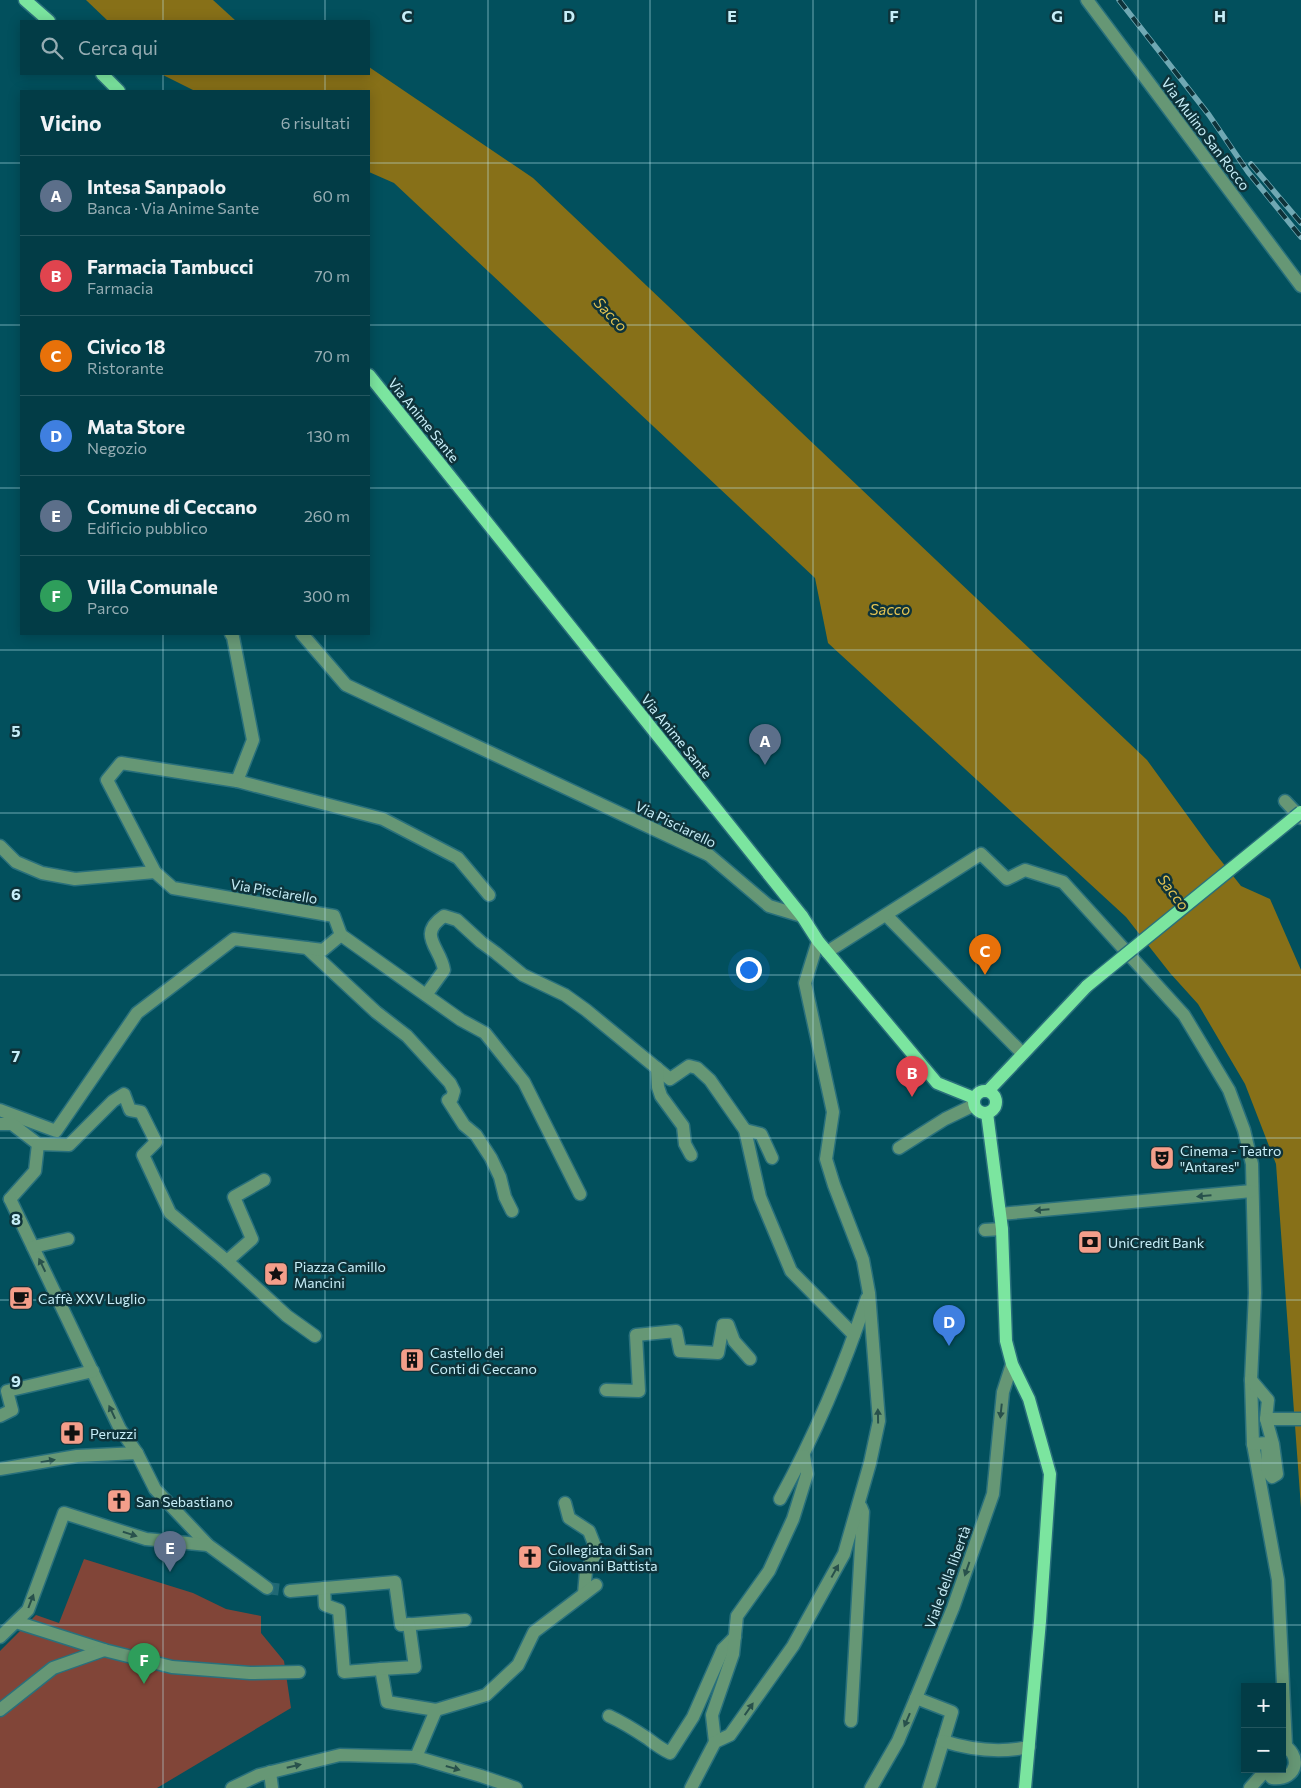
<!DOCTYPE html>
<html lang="it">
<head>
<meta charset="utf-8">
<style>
	body { margin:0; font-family:Commissioner,sans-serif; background:#104751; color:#f1f3f6 }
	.controls { position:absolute; right:15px; bottom:15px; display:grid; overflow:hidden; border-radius:0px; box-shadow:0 2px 12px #0003 }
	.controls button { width:45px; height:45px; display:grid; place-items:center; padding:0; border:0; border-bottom:1px solid #23565f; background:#023c46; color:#f1f3f6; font:25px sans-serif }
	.you { position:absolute; left:748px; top:969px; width:18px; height:18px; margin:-12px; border:4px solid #fff; border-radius:50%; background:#1a73e8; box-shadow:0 0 0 8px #1a73e833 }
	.badge { display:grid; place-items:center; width:32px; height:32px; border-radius:50%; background:#f49e8a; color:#fff; font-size:16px; font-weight:700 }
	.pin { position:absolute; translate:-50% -41px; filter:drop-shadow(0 1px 2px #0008) }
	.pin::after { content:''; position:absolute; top:26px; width:18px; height:15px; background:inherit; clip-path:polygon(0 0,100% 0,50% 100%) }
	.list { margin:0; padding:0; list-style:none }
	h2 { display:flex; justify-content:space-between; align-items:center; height:65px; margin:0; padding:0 20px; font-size:21px }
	h2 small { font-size:16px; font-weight:400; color:#96adb3 }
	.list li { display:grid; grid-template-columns:32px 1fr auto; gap:15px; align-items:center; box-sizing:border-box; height:80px; padding:0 20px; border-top:1px solid #23565f }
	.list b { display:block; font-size:19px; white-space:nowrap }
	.list p { margin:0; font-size:16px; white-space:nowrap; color:#96adb3 }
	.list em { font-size:16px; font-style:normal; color:#96adb3 }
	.icon { flex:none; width:28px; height:28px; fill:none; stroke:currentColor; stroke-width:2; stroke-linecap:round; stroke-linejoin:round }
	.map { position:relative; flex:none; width:1301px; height:1788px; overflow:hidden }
	.search { position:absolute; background:#023c46; box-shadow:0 2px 12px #0003; left:20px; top:20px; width:350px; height:55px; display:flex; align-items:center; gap:12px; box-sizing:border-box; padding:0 18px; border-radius:0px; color:#96adb3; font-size:19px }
	.panel { position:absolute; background:#023c46; box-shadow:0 2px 12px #0003; left:20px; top:90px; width:350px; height:545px; border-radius:0px }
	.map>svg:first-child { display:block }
</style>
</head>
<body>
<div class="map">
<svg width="1301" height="1788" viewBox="0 0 1301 1788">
	<rect width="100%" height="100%" fill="#02505d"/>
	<!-- green -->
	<polygon fill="#814538" points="84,1559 193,1593 226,1609 261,1616 261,1633 284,1661 291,1708 157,1788 0,1788 0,1651 36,1615 59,1623"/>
	<!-- water -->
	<g fill="#877018">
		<polygon points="86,0 213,0 236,21 108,21"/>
		<polygon points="369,67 533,178 1147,760 1211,848 1241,886 1270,899 1301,970 1301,1508 1276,1164 1245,1084 1198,1004 1170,973 1126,917 828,643 815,578 394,183 369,172 369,91 195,91 161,74 369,74"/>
	</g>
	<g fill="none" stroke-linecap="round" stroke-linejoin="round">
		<!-- minor-tunnel -->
		<polyline stroke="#206874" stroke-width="12" stroke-dasharray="12 6" stroke-linecap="butt" points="267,1588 290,1591"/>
		<defs>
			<g id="minor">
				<polyline points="1087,0 1301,286"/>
				<polyline points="302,634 346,685 709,855 769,906 802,916"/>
				<polyline points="237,781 383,819 458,858 489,895"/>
				<polyline points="1285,801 1301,818"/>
				<polyline points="0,846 16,862 42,873 75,879 155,872"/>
				<polyline points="886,915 1022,1053"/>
				<polyline points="341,935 461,1020 485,1033 524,1082 580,1194"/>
				<polyline points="307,948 376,1012 407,1036 450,1083 454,1091 452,1098 448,1100 464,1125 476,1135 491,1158 500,1177 505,1197 512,1211"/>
				<polyline points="827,952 981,854 1007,879 1025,870 1063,882 1184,1015 1229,1090 1244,1130 1252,1164 1255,1293 1251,1380 1253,1444 1278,1580 1286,1746"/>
				<path d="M426,995L444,970C441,948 416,935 444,916L457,920L481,942L496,953L523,975L565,995L586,1010L670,1079L689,1066L697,1068L710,1080L745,1130L760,1197L791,1271L854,1335"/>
				<polyline points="657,1068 658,1087 661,1096 683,1126 685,1144 691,1155"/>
				<polyline points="0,1110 56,1131 137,1013 234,939 323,950 341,935 334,916 173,888 155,872 107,780 121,763 237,781 253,740 233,637 231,634"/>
				<polyline points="0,1124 12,1124 38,1144 35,1171 10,1199"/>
				<polyline points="745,1130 761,1134 772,1158"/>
				<polyline points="38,1144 69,1145 113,1101 124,1094 130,1110 141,1112 156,1142 143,1155 170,1213 227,1261 287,1316 315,1336"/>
				<polyline points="899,1148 945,1119 974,1105"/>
				<polyline points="10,1199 120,1429 137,1453 155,1489 208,1545 267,1588"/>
				<polyline points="1000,1214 1252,1191"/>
				<polyline points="985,1230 1002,1229"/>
				<polyline points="33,1247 68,1239"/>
				<polyline points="227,1261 252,1239 234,1197 264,1180"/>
				<polyline points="1251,1380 1268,1400 1266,1419 1301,1419"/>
				<polyline points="606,1390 639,1391 636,1335 676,1331 680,1351 718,1353 723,1325 728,1325 734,1341 750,1359"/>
				<polyline points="0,1416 12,1410 7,1391 93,1371"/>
				<polyline points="1253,1444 1267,1443 1268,1472 1272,1477 1277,1474 1273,1444 1266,1419"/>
				<polyline points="0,1469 77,1456 137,1453"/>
				<path d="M780,1499C815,1435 844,1367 867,1298"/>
				<polyline points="565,1503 569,1518 589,1531 597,1551 586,1571 584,1594"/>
				<polyline points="324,1588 325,1605 339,1610 344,1672 381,1669 387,1702 436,1710"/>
				<polyline points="290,1591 395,1582 401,1625 465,1620"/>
				<polyline points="16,1622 104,1650 172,1667 250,1673 299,1672"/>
				<polyline points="0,1637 28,1610 64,1513 146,1539 208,1545"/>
				<polyline points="381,1669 415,1667 409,1624"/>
				<polyline points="916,1698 952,1712 929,1788"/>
				<polyline points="0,1710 53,1668 104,1650"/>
				<path d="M609,1716C622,1722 635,1730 647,1738C655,1744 661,1749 670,1753L693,1717L723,1649L735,1637"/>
				<polyline points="851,1721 863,1512 861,1507"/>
				<path d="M943,1741C971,1750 1000,1753 1029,1747"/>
				<polyline points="715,1742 712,1715 733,1654 737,1616 769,1571 793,1519 807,1474 804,1456"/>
				<polyline points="416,1757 436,1710 486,1695 518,1665 534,1632 596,1585"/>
				<path d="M1264,1769L1272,1778C1300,1781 1301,1752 1282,1745"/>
				<polyline points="270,1772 272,1788"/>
				<polyline points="232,1788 259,1775 340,1755 416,1757 481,1776 516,1788"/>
				<polyline points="691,1788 715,1742 730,1735 793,1646 844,1554 870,1463 879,1421 869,1293 863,1260 834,1185 826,1159 833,1112 805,983 818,941"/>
				<polyline points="871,1788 898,1741 916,1698 953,1608 993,1494 1003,1392 1012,1364"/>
				<polyline points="1250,1788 1265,1771"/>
			</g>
			<g id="major">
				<polyline points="25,0 49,21"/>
				<polyline points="102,74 119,91"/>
				<polyline points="369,375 802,916 818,941 937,1083 974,1098"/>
				<polyline points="988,1091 1087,986"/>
				<circle cx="985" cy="1102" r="11"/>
				<polyline points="987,1113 1002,1229 1006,1341 1012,1364 1029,1399 1050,1474 1040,1621 1025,1788"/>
			</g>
		</defs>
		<!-- minor casing -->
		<use href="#minor" stroke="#29707c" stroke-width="15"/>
		<!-- major casing -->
		<use href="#major" stroke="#29707c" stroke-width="15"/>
		<!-- minor -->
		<use href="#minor" stroke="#669775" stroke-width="12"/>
		<!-- major -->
		<use href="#major" stroke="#7be59f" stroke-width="12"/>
		<defs>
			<g id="rail">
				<polyline points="1119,0 1209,115 1248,172 1301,237"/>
				<polyline points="1251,164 1301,223"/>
			</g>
		</defs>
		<!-- rail casing -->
		<use href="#rail" stroke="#70a8b3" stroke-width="5.5"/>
		<!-- rail -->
		<use href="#rail" stroke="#0e333a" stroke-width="4" stroke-dasharray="11" stroke-linecap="butt"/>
		<defs>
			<polyline id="major-bridge" points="1087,986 1301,812"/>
		</defs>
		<!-- major-bridge casing -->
		<use href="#major-bridge" stroke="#29707c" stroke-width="15" stroke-linecap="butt"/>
		<!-- major-bridge -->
		<use href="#major-bridge" stroke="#7be59f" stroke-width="12"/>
	</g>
	<!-- one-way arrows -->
	<defs><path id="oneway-solid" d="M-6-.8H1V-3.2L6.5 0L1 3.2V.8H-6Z" transform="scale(1.25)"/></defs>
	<g fill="#28514c">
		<use href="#oneway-solid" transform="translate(1204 1196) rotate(175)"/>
		<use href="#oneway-solid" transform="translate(1042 1210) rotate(175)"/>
		<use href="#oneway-solid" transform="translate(42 1265) rotate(-116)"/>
		<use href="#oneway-solid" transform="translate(1001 1411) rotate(96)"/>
		<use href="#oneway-solid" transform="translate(112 1412) rotate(-115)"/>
		<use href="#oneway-solid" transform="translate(878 1416) rotate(-91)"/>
		<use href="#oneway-solid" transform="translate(48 1461) rotate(-10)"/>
		<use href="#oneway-solid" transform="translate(130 1534) rotate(17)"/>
		<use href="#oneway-solid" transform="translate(967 1569) rotate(109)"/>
		<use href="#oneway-solid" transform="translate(835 1571) rotate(-61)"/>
		<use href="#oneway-solid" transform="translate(31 1601) rotate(-69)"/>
		<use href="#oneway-solid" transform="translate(749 1709) rotate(-55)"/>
		<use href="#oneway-solid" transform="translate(907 1720) rotate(113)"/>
		<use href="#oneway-solid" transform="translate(294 1766) rotate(-13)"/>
		<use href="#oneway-solid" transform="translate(453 1768) rotate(16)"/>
	</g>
	<!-- grid -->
	<path fill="none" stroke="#c7eef8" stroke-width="1" stroke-opacity="0.55" d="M163,0V21M325,0V21M488,0V1788M650,0V1788M813,0V1788M976,0V1788M1138,0V1788M163,74V91M325,74V91M0,163H21M369,163H1301M0,325H21M369,325H1301M0,488H21M369,488H1301M163,634V1788M325,634V1788M0,650H1301M0,813H1301M0,975H1301M0,1138H1301M0,1300H1301M0,1463H1301M0,1625H1301"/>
	<!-- icons -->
	<defs>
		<symbol id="theatre-square" viewBox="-11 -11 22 22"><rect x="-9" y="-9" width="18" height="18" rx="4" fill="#f49e8a" stroke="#0e333a"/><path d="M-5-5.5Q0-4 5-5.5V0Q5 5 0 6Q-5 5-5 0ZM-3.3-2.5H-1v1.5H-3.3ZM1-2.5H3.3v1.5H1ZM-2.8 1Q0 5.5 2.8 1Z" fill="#111"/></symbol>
		<symbol id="bank-square" viewBox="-11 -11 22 22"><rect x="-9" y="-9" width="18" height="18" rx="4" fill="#f49e8a" stroke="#0e333a"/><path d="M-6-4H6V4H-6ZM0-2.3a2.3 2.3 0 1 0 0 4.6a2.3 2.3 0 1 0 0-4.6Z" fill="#111"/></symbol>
		<symbol id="sight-square" viewBox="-11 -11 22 22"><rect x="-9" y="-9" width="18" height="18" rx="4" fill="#f49e8a" stroke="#0e333a"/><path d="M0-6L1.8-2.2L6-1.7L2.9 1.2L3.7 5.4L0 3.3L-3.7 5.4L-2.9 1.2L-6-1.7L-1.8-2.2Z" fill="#111"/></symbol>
		<symbol id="cafe-square" viewBox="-11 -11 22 22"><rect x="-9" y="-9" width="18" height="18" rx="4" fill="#f49e8a" stroke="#0e333a"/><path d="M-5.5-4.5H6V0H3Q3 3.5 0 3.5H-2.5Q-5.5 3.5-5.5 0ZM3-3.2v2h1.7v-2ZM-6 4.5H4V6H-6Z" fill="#111"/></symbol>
		<symbol id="building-square" viewBox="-11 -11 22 22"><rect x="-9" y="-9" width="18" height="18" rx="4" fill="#f49e8a" stroke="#0e333a"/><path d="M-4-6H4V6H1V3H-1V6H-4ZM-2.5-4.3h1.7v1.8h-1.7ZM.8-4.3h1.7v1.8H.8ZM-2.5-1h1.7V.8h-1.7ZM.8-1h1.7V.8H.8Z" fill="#111"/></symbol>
		<symbol id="pharmacy-square" viewBox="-11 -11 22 22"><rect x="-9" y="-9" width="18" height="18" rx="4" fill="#f49e8a" stroke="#0e333a"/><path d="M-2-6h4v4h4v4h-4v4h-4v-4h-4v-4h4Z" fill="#111"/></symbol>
		<symbol id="church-square" viewBox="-11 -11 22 22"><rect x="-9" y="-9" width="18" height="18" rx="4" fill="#f49e8a" stroke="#0e333a"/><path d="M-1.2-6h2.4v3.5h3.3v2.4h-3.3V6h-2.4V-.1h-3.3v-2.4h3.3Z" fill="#111"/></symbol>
	</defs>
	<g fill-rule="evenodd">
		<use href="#theatre-square" x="1148" y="1144" width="28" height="28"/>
		<use href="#bank-square" x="1076" y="1228" width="28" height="28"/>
		<use href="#sight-square" x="262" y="1260" width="28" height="28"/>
		<use href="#cafe-square" x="7" y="1284" width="28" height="28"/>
		<use href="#building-square" x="398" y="1346" width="28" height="28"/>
		<use href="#pharmacy-square" x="58" y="1419" width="28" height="28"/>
		<use href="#church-square" x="105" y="1487" width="28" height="28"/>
		<use href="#church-square" x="516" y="1543" width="28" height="28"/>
	</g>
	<g text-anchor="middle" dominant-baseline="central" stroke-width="5" stroke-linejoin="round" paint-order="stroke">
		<!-- street labels -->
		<g font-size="14" fill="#c7eef8" stroke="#0e333a">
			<text transform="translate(1206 134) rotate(53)">Via Mulino San Rocco</text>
			<text transform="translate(424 420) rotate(51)">Via Anime Sante</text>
			<text transform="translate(677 736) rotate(51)">Via Anime Sante</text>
			<text transform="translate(676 824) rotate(26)">Via Pisciarello</text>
			<text transform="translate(274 891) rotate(10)">Via Pisciarello</text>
			<text transform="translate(947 1577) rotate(-70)">Viale della libertà</text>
		</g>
		<!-- poi labels -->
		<g font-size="14" fill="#c7eef8" stroke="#0e333a" text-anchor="start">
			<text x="1180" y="1150">Cinema - Teatro<tspan x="1180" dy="16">"Antares"</tspan></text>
			<text x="1108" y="1242">UniCredit Bank</text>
			<text x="294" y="1266">Piazza Camillo<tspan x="294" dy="16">Mancini</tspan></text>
			<text x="38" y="1298">Caffè XXV Luglio</text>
			<text x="430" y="1352">Castello dei<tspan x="430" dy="16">Conti di Ceccano</tspan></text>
			<text x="90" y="1433">Peruzzi</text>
			<text x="136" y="1501">San Sebastiano</text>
			<text x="548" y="1549">Collegiata di San<tspan x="548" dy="16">Giovanni Battista</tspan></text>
		</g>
		<!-- water labels -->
		<g font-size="15" font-style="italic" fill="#e4c453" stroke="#0e333a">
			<text transform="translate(611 314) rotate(46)">Sacco</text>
			<text x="890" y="609">Sacco</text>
			<text transform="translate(1174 892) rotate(53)">Sacco</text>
		</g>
	</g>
	<g font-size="16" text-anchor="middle" font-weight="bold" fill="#c7eef8" stroke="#0e333a" stroke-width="5" stroke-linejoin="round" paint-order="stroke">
		<text x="407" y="22">C</text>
		<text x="569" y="22">D</text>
		<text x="732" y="22">E</text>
		<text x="894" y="22">F</text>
		<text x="1057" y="22">G</text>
		<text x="1220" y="22">H</text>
		<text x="16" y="737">5</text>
		<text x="16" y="900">6</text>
		<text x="16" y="1062">7</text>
		<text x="16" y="1225">8</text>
		<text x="16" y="1387">9</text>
	</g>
</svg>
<div class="controls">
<button>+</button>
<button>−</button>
</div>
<div class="you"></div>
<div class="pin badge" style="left:765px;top:765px;background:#5c6f8a">A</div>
<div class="pin badge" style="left:912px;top:1097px;background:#e0444e">B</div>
<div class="pin badge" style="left:985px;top:975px;background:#e8710a">C</div>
<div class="pin badge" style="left:949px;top:1346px;background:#3f7fe0">D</div>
<div class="pin badge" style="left:170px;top:1572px;background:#5c6f8a">E</div>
<div class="pin badge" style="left:144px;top:1684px;background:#2e9e5b">F</div>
<div class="search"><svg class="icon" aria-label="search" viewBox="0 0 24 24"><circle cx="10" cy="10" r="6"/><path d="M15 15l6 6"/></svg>Cerca qui</div>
<section class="panel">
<h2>Vicino<small>6 risultati</small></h2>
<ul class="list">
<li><span class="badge" style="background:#5c6f8a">A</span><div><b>Intesa Sanpaolo</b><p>Banca · Via Anime Sante</p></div><em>60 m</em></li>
<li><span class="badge" style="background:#e0444e">B</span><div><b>Farmacia Tambucci</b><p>Farmacia</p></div><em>70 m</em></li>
<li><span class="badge" style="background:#e8710a">C</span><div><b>Civico 18</b><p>Ristorante</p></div><em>70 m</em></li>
<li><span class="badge" style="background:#3f7fe0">D</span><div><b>Mata Store</b><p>Negozio</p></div><em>130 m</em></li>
<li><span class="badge" style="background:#5c6f8a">E</span><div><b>Comune di Ceccano</b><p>Edificio pubblico</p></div><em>260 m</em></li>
<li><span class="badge" style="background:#2e9e5b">F</span><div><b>Villa Comunale</b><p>Parco</p></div><em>300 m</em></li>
</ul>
</section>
</div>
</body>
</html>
